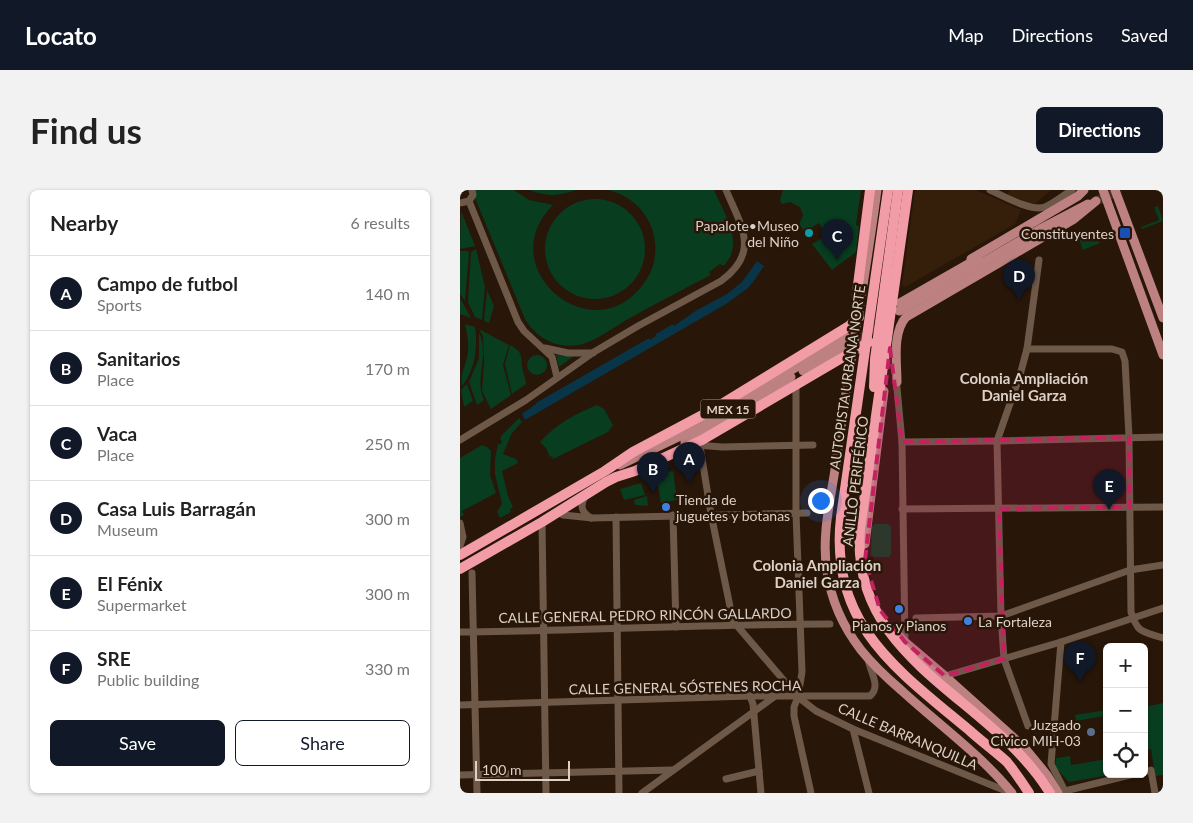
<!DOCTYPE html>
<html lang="en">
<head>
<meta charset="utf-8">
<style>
	body { margin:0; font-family:Lato,sans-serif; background:#f2f2f2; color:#222 }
	.controls { position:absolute; right:15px; bottom:15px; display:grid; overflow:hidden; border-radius:8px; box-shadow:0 1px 4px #0004 }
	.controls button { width:45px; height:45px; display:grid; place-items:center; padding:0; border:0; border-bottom:1px solid #e0e0e0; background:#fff; color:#222; font:25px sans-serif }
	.scale { position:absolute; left:15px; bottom:12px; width:95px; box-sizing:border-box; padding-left:5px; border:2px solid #dcd0c7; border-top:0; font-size:14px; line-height:18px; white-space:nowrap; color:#dcd0c7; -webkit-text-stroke:4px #281608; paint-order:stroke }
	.you { position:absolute; left:360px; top:310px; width:18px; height:18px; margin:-12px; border:4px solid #fff; border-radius:50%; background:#1a73e8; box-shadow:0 0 0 8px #1a73e833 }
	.badge { display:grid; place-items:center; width:32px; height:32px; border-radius:50%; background:#111827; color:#fff; font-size:16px; font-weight:700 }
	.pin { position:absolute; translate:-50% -41px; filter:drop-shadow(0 1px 2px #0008) }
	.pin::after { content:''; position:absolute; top:26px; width:18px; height:15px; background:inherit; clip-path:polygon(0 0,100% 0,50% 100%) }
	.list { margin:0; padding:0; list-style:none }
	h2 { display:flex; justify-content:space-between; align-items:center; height:65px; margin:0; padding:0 20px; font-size:21px }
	h2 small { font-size:16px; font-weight:400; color:#767676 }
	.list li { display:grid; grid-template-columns:32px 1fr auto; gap:15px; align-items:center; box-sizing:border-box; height:75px; padding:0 20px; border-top:1px solid #e0e0e0 }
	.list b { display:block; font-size:19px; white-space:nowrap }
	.list p { margin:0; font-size:16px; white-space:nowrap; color:#767676 }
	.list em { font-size:16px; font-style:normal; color:#767676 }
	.actions { display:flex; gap:10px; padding:15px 20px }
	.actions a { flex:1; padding:11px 0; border:1px solid #111827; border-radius:8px; text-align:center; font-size:18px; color:#111827 }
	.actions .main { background:#111827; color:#fff }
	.icon { flex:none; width:28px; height:28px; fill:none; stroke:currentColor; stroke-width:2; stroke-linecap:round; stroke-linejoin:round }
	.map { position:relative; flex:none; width:703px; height:603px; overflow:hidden; border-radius:8px }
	header { display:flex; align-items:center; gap:30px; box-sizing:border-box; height:70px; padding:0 25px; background:#111827; color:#fff }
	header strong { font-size:24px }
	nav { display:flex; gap:28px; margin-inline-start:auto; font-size:18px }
	.intro { display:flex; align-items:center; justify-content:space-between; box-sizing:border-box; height:120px; padding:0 30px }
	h1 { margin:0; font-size:35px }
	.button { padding:12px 22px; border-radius:8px; background:#111827; color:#fff; font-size:18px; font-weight:700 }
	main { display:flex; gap:30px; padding:0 30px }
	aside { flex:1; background:#fff; border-radius:8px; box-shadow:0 1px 4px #0004 }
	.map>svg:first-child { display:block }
</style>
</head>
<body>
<header>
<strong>Locato</strong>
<nav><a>Map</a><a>Directions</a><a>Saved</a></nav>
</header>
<div class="intro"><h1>Find us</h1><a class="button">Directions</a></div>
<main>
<aside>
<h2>Nearby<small>6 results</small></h2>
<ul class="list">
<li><span class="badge">A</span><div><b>Campo de futbol</b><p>Sports</p></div><em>140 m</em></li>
<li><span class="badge">B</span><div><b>Sanitarios</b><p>Place</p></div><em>170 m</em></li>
<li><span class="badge">C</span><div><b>Vaca</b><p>Place</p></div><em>250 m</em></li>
<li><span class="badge">D</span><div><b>Casa Luis Barragán</b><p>Museum</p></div><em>300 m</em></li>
<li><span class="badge">E</span><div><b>El Fénix</b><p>Supermarket</p></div><em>300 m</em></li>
<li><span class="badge">F</span><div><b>SRE</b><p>Public building</p></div><em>330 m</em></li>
</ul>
<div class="actions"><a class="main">Save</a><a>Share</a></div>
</aside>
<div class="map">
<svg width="703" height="603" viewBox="0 0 703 603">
	<rect width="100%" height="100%" fill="#281608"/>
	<!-- built -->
	<g fill="#351e0a">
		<polygon points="455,0 516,0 561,20 555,34 445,97 442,95"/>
		<polygon points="550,0 591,0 576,13 569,14 547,5"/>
	</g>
	<!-- green -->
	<g fill="#083d1f">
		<path d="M15,0H54L69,10L93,15C30,77 133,165 184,93C195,79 198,60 193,42C187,21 170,5 148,0H254C264,23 286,55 263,76L260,74L249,82L251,85C224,99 196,113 170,128C155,136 135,152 119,155C97,159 76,148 65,129L15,8Z"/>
		<path d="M70,0H116C100,6 86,7 70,0Z"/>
		<polygon points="323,0 401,0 396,35 399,36 396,62 372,80 352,54 367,45 359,33 345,41 339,35 343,25 340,17 330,12 322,14 320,10"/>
		<circle cx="135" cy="59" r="50"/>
		<polygon points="698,16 703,31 682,39 681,37 699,30 694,17"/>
		<polygon points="1,21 15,56 1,59 0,57"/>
		<polygon points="634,39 640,53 623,60 618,45"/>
		<polygon points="16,59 25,97 22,130 15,127 8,112 11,62"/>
		<polygon points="0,61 8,61 9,63 5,111 0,104"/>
		<polygon points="27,100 34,116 29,133 24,131"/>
		<polygon points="0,108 11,128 0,124"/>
		<path d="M5,134L15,137C18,158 15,180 2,196C0,182 6,176 8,162C9,153 7,143 5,134Z"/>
		<polygon points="19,139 49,155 43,175 51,205 31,219 22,201 24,172 23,146"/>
		<path d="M19,143C30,164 14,190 24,210L17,215L9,192L19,168Z"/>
		<path d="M50,155C65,163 60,168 63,181C64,186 66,189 66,194L52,204L45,174Z"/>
		<polygon points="96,165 114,166 99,177"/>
		<circle cx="77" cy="175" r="10"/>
		<polygon points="7,194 13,211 4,217 1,200"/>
		<path d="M137,215L144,219L153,235L148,242L93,269L92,266L90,267L86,258L80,252C96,234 115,224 137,215Z"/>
		<polygon points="59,228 62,232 52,243 43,264 56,269 58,273 42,281 48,306 53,317 50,319 51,322 40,328 37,322 42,314 35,284 35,269 38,254 41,254 42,251 40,249 42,245"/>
		<polygon points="22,255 27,257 31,261 30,285 36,303 2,321 4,325 0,327 0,268"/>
		<polygon points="213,281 217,310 201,313 196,283"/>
		<polygon points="181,293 185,305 164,310 160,299"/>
		<polygon points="187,306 188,316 175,315 174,310"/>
		<polygon points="415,334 429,334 431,337 431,364 429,367 414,367 411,365 412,336"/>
		<polygon points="703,513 703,585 695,586 691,559 684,560 684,517"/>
		<polygon points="647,520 647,535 645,535 644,526 616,531 615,525"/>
		<polygon points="610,566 611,575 647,569 647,584 655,584 609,592 595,577 596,568"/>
	</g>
	<!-- water -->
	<polygon fill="#083548" points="297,71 304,76 293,92 288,98 266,114 65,230 62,224 76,214 76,213 189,148 190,150 196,146 196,144 213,134 214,136 237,120 267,104 282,92"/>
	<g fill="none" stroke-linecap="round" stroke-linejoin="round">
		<!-- major-tunnel -->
		<g stroke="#433225" stroke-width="9" stroke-dasharray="9 4.5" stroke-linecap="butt">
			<polyline points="636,11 661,0"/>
			<polyline points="384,156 424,131"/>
		</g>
		<!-- minor -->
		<g stroke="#6e5949" stroke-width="7">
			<path d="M530,0C544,6 571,22 585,17C594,13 604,5 612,0"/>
			<polyline points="9,11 58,132 64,141 92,167 97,187"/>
			<polyline points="0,13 9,11 13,5 12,0"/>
			<polyline points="85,158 108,163 133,163"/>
			<path d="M567,159H652L662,162L665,171L669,247L671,422C678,444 682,441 703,448"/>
			<polyline points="436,187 442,252 445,452"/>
			<polyline points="336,197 336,323 342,482 338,507 334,517 334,526 351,603"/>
			<path d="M0,250L66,210L134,162L178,136L261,91C301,62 281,36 266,0"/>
			<polyline points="442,252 537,251 703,247"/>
			<polyline points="237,255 262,257 353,255"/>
			<polyline points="240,256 251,324 273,431 338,507 356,521 393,539 551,603"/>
			<path d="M125,306C120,316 121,322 131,328"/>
			<polyline points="442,319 703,317"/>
			<polyline points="98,322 103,325 132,328 347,323"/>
			<polyline points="213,325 216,437"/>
			<polyline points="156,327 159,603"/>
			<polyline points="82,332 86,603"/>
			<polyline points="0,333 3,347 0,356"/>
			<polyline points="12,383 17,603"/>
			<polyline points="456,428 541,426 670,380 703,375"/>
			<path d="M0,442C123,441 246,434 370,434"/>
			<polyline points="601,452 591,574 606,603"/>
			<polyline points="485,486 601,452 703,418"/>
			<polyline points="290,506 293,514 301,603"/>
			<path d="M0,515L290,506H410C422,496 409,481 408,468"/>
			<polyline points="568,536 544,469 541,426 537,251 560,185 567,159 579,70"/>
			<polyline points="393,539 409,603"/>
			<polyline points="684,582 691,580 695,603"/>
			<polyline points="0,585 213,580"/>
			<polyline points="266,589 299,581"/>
			<polyline points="605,601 674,584"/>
			<polyline points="182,603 314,507"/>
		</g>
		<!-- major -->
		<g stroke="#bd8182" stroke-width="9">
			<path d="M417,0C405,91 388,181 376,273C371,308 361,346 367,381C371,410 384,438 401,460C413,475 427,488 441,500C478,534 520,564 552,603"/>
			<polyline points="643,0 703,165"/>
			<polyline points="655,0 703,128"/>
			<polyline points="511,69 618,6 624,0"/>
			<polyline points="440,113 517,69"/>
			<polyline points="439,121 582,38 628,14"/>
			<polyline points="343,181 384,156"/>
			<path d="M437,192C437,172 432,143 446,127L614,29L636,11"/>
			<polyline points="225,252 297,210 331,187"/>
			<polyline points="160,275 233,240 386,147"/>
			<polyline points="405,354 424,201"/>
			<polyline points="434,440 445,452 485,486 564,557 587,585 598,603"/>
		</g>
		<!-- highway -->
		<g stroke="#f29ca8" stroke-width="10">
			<path d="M428,0L381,327C369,434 436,479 509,540C521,551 535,561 547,572C555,582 562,592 569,603"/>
			<path d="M448,0L400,339C390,472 531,506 590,603"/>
			<polyline points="414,197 415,169 438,0"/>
			<polyline points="0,365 145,281 173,262 252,220 389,136 399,127 396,111 410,0"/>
			<polyline points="0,379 82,332 146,292 156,287 175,281 242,250 409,152"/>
		</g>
	</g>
	<!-- marked area -->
	<path fill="#c32160" fill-opacity="0.2" stroke="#c32160" stroke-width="4" stroke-dasharray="10 6" stroke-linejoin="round" d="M430,158L442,252L669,247L670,317L539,319L544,469L485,486L445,452L420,420L405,370Z"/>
	<!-- markers -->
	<circle fill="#0f9aa8" stroke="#281608" stroke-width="2" cx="349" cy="43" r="5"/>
	<rect fill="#1a4fb4" stroke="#281608" stroke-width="2" x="659" y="37" width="12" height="12" rx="2.5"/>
	<g fill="#3f7fe0" stroke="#281608" stroke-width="2">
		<circle cx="206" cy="317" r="5"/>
		<circle cx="439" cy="419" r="5"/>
		<circle cx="508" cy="431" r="5"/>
	</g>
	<circle fill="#5c6f8a" stroke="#281608" stroke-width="2" cx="631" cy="542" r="5"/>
	<g text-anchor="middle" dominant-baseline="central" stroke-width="5" stroke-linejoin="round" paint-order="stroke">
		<!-- shield labels -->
		<rect fill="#281608" stroke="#a6988e" stroke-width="1" x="240.5" y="209.5" width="55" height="19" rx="4"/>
		<g font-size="12" font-weight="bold" fill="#dcd0c7">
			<text x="268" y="219">MEX 15</text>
		</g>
		<!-- poi labels -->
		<g font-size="14" fill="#dcd0c7" stroke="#281608" text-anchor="end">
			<text x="339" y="35">Papalote•Museo<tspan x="339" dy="16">del Niño</tspan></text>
			<text x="654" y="43">Constituyentes</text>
			<text x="216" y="309" text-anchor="start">Tienda de<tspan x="216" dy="16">juguetes y botanas</tspan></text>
			<text x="518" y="431" text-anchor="start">La Fortaleza</text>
			<text x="439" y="435" text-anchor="middle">Pianos y Pianos</text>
			<text x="621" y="534">Juzgado<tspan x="621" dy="16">Civico MIH-03</tspan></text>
		</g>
		<!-- street labels -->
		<g font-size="14" fill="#dcd0c7" stroke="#281608">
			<text transform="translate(387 187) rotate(-82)">AUTOPISTA URBANA NORTE</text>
			<text transform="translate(395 291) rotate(-83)">ANILLO PERIFÉRICO</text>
			<text transform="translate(185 425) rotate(-1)">CALLE GENERAL PEDRO RINCÓN GALLARDO</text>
			<text transform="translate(225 497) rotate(-1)">CALLE GENERAL SÓSTENES ROCHA</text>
			<text transform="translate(448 546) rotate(23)">CALLE BARRANQUILLA</text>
		</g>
		<!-- neighbourhood labels -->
		<g font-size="15" font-weight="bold" fill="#dcd0c7" stroke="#281608">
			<text x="564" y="188">Colonia Ampliación<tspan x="564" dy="17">Daniel Garza</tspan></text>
			<text x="357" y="375">Colonia Ampliación<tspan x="357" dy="17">Daniel Garza</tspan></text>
		</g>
	</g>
</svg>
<div class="controls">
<button>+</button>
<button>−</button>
<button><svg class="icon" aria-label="locate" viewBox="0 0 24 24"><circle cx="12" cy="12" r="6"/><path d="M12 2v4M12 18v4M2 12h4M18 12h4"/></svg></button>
</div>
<div class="scale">100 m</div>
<div class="you"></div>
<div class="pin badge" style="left:229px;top:293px">A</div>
<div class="pin badge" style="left:193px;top:303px">B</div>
<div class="pin badge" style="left:377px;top:70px">C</div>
<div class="pin badge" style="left:559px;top:110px">D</div>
<div class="pin badge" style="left:649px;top:320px">E</div>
<div class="pin badge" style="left:620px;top:492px">F</div>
</div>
</main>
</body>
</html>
